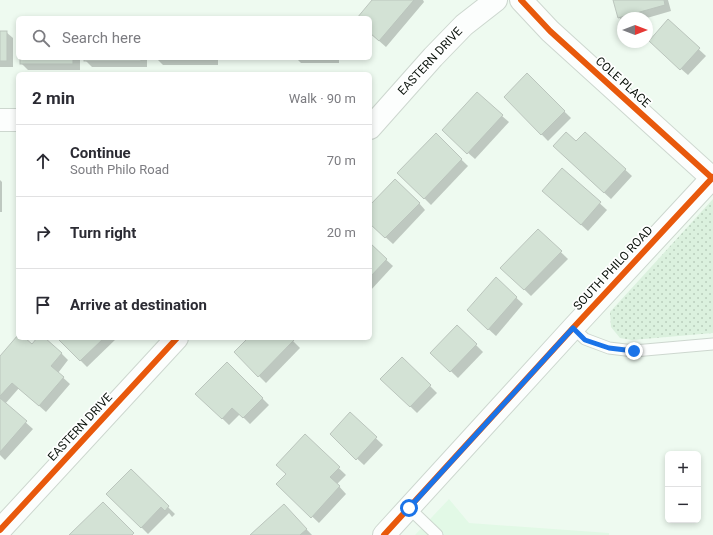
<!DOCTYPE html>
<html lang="en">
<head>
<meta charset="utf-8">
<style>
	body { margin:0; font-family:Roboto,sans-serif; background:#f2f2f3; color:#2b2b33 }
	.controls { position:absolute; right:12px; bottom:12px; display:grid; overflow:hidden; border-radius:6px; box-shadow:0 2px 6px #0003 }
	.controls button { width:36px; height:36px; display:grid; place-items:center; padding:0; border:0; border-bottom:1px solid #e1e1e2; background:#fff; color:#2b2b33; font:20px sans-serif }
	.compass { position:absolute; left:617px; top:12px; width:36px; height:36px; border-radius:50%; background:#fff; box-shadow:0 2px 6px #0003; rotate:90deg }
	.stop { position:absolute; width:12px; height:12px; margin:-9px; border:3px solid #1a73e8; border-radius:50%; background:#fff }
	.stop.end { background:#1a73e8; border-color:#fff; box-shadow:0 1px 4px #0008 }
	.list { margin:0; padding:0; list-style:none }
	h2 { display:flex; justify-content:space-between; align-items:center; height:52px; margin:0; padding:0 16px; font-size:17px }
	h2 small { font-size:13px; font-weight:400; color:#7c7c81 }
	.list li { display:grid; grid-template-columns:26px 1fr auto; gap:12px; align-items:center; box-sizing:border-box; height:72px; padding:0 16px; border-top:1px solid #e1e1e2 }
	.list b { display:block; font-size:15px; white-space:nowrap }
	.list p { margin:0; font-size:13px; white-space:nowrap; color:#7c7c81 }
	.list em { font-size:13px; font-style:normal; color:#7c7c81 }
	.icon { flex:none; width:22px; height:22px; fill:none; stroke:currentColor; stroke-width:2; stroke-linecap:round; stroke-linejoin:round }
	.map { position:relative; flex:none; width:713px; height:535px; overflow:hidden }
	.search { position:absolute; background:#fff; box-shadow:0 2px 6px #0003; left:16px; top:16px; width:356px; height:44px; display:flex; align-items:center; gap:10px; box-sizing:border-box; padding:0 14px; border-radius:6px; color:#7c7c81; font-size:15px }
	.panel { position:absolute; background:#fff; box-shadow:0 2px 6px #0003; left:16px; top:72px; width:356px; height:268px; border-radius:6px }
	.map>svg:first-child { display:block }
</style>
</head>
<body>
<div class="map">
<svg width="713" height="535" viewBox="0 0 713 535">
	<defs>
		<pattern id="grass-dots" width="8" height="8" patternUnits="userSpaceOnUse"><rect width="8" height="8" fill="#dbf1de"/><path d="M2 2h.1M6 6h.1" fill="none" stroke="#bacebd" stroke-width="1.8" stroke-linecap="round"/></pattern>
	</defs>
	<rect width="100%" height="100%" fill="#eefaf0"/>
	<!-- built -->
	<polygon fill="#e2f9e6" points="449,499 469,523 609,533 609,535 415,535"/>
	<!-- grass -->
	<polygon fill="url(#grass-dots)" points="713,199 713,333 632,340 620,338 611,327 610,312"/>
	<!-- shadow -->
	<g fill="#0003">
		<polygon points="373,0 423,0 424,2 386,47 370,33 370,18 358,18"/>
		<polygon points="614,0 668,0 671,11 647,18 623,18 623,22 619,17"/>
		<polygon points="668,21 706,56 688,75 656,47"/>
		<polygon points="0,32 6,32 13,38 13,67 0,67"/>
		<polygon points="21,58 80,58 80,70 28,70 21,63"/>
		<polygon points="85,58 147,58 147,67 92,67 85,60"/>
		<polygon points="156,58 218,58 218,65 163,65"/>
		<polygon points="241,58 281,58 281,59 242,59"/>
		<polygon points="296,58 339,58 339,63 301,63"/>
		<polygon points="527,75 571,118 548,141 505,97"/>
		<polygon points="502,116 509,122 475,159 450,137"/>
		<polygon points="585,133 632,176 611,199 561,153 576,143"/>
		<polygon points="436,135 468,166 431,205 399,173"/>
		<polygon points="562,169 607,210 588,231 549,196"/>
		<polygon points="0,180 2,182 2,212 0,212"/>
		<polygon points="419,203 425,210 393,244 370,223 370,207"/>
		<polygon points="538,230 568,259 531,296 502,268"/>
		<polygon points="370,245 393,266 370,291"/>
		<polygon points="496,279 523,304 496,336 475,317"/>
		<polygon points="457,326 483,352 458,378 432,353"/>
		<polygon points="18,337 18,338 23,338 32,346 39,338 44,338 62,354 68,360 58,373 70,384 46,412 19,388 5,404 33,429 5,460 0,455 0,358"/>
		<polygon points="58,338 117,338 87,367"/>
		<polygon points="249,338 290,338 300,348 266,383 235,352"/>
		<polygon points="402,358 437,393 417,413 382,379"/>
		<polygon points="227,363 269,405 250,424 240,414 229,425 197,394"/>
		<polygon points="350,414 383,445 364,465 338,441"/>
		<polygon points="305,436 346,475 337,484 346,494 319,523 278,484 287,474"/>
		<polygon points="131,471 175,514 172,517 169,513 148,534 108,494"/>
		<polygon points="290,512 312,535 252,535"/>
	</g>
	<!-- building -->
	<g fill="#d3e2d5" stroke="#bbc5bd">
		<polygon points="372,0 414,0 379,41 370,33 370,18 357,18"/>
		<polygon points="613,0 664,0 665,5 618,18"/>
		<polygon points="668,19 700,48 680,70 649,41"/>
		<rect x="0" y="31" width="7" height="30"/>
		<rect x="20" y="58" width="53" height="6"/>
		<rect x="84" y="58" width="57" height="3"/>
		<rect x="155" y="58" width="56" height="1"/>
		<polygon points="527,73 565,111 541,135 504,97"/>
		<polygon points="477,92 503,115 467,154 442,130"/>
		<polygon points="566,132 576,141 585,132 626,169 604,193 553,146"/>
		<polygon points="436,133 462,159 424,199 397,173"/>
		<polygon points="562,168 601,202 581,225 542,191"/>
		<rect x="17" y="174" width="1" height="39"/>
		<polygon points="395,179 420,203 385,238 370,224 370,205"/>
		<polygon points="538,229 562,251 524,290 500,268"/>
		<polygon points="370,243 387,259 370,277"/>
		<polygon points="496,277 517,297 488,330 467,310"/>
		<polygon points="457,325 477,344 450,372 430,353"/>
		<polygon points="18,335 18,338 25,338 32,344 37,338 45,338 62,353 51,366 64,377 39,406 12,383 0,396 0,356"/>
		<polygon points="57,338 104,338 80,361"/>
		<polygon points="248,338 292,338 294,340 258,377 234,352"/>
		<polygon points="402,357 431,385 410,407 380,379"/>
		<polygon points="227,362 263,398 243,418 232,408 222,419 195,394"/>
		<polygon points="0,398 27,421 0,452"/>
		<polygon points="350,412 377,437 356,460 330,434"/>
		<polygon points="305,434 340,467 330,477 340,486 311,518 276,484 286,474 276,465"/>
		<polygon points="131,469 169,506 165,511 161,507 141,528 106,494"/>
		<polygon points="103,502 134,533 132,535 69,535"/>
		<polygon points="284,504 307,529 300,535 250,535"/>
	</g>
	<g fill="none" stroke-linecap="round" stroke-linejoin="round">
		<defs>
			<g id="lane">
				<polyline points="573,328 585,339 609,348 634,351 713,344"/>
				<polyline points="409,508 437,535"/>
			</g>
			<g id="street">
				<polyline points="521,0 550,31 712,178"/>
				<polyline points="0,120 18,120"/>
				<polyline points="370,128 433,57 464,25 496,0"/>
				<polyline points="0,530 177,338"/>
			</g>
			<polyline id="secondary" points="384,535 573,328 713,177"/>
		</defs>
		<!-- lane casing -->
		<use href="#lane" stroke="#cdd7cf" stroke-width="13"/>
		<!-- street casing -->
		<use href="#street" stroke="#cdd7cf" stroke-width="24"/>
		<!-- secondary casing -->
		<use href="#secondary" stroke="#cdd7cf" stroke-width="24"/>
		<!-- lane -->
		<use href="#lane" stroke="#fcfefd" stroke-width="11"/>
		<!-- street -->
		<use href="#street" stroke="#fcfefd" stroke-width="22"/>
		<!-- secondary -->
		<use href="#secondary" stroke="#fcfefd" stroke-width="22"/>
		<defs>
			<g id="cycleway">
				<polyline points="521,0 550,31 712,178"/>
				<polyline points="0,530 177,338"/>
				<polyline points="384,535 573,328 713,177"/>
			</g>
		</defs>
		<!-- cycleway casing -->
		<use href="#cycleway" stroke="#fff" stroke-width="8"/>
		<!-- cycleway -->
		<use href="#cycleway" stroke="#e8590c" stroke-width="6"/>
	</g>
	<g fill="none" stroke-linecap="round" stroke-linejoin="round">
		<!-- route -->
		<polyline stroke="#1a73e8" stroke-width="5" points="409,508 573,328 585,340 609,348 634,351"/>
	</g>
	<g text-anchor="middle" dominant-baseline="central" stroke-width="3.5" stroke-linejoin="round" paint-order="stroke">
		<!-- street labels -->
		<g font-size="12" fill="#081009" stroke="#fff">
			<text transform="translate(430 61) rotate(-47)">EASTERN DRIVE</text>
			<text transform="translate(623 82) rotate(42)">COLE PLACE</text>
			<text transform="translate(613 268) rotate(-47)">SOUTH PHILO ROAD</text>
			<text transform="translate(80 427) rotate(-47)">EASTERN DRIVE</text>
		</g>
	</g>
</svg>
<div class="controls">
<button>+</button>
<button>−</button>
</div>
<svg class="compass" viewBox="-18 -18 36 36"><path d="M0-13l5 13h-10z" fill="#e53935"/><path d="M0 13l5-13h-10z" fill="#7c7c81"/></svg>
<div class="stop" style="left:409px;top:508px"></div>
<div class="stop end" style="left:634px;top:351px"></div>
<div class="search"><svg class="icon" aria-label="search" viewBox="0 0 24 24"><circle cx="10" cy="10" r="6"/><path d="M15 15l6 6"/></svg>Search here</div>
<section class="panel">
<h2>2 min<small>Walk · 90 m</small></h2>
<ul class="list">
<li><svg class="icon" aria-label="ahead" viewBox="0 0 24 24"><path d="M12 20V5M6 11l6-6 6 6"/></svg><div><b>Continue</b><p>South Philo Road</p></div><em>70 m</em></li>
<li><svg class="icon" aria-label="right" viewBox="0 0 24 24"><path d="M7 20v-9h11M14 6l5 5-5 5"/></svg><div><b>Turn right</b></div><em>20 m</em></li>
<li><svg class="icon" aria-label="arrive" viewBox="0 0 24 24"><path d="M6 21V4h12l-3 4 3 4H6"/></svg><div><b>Arrive at destination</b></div></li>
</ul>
</section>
</div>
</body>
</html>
